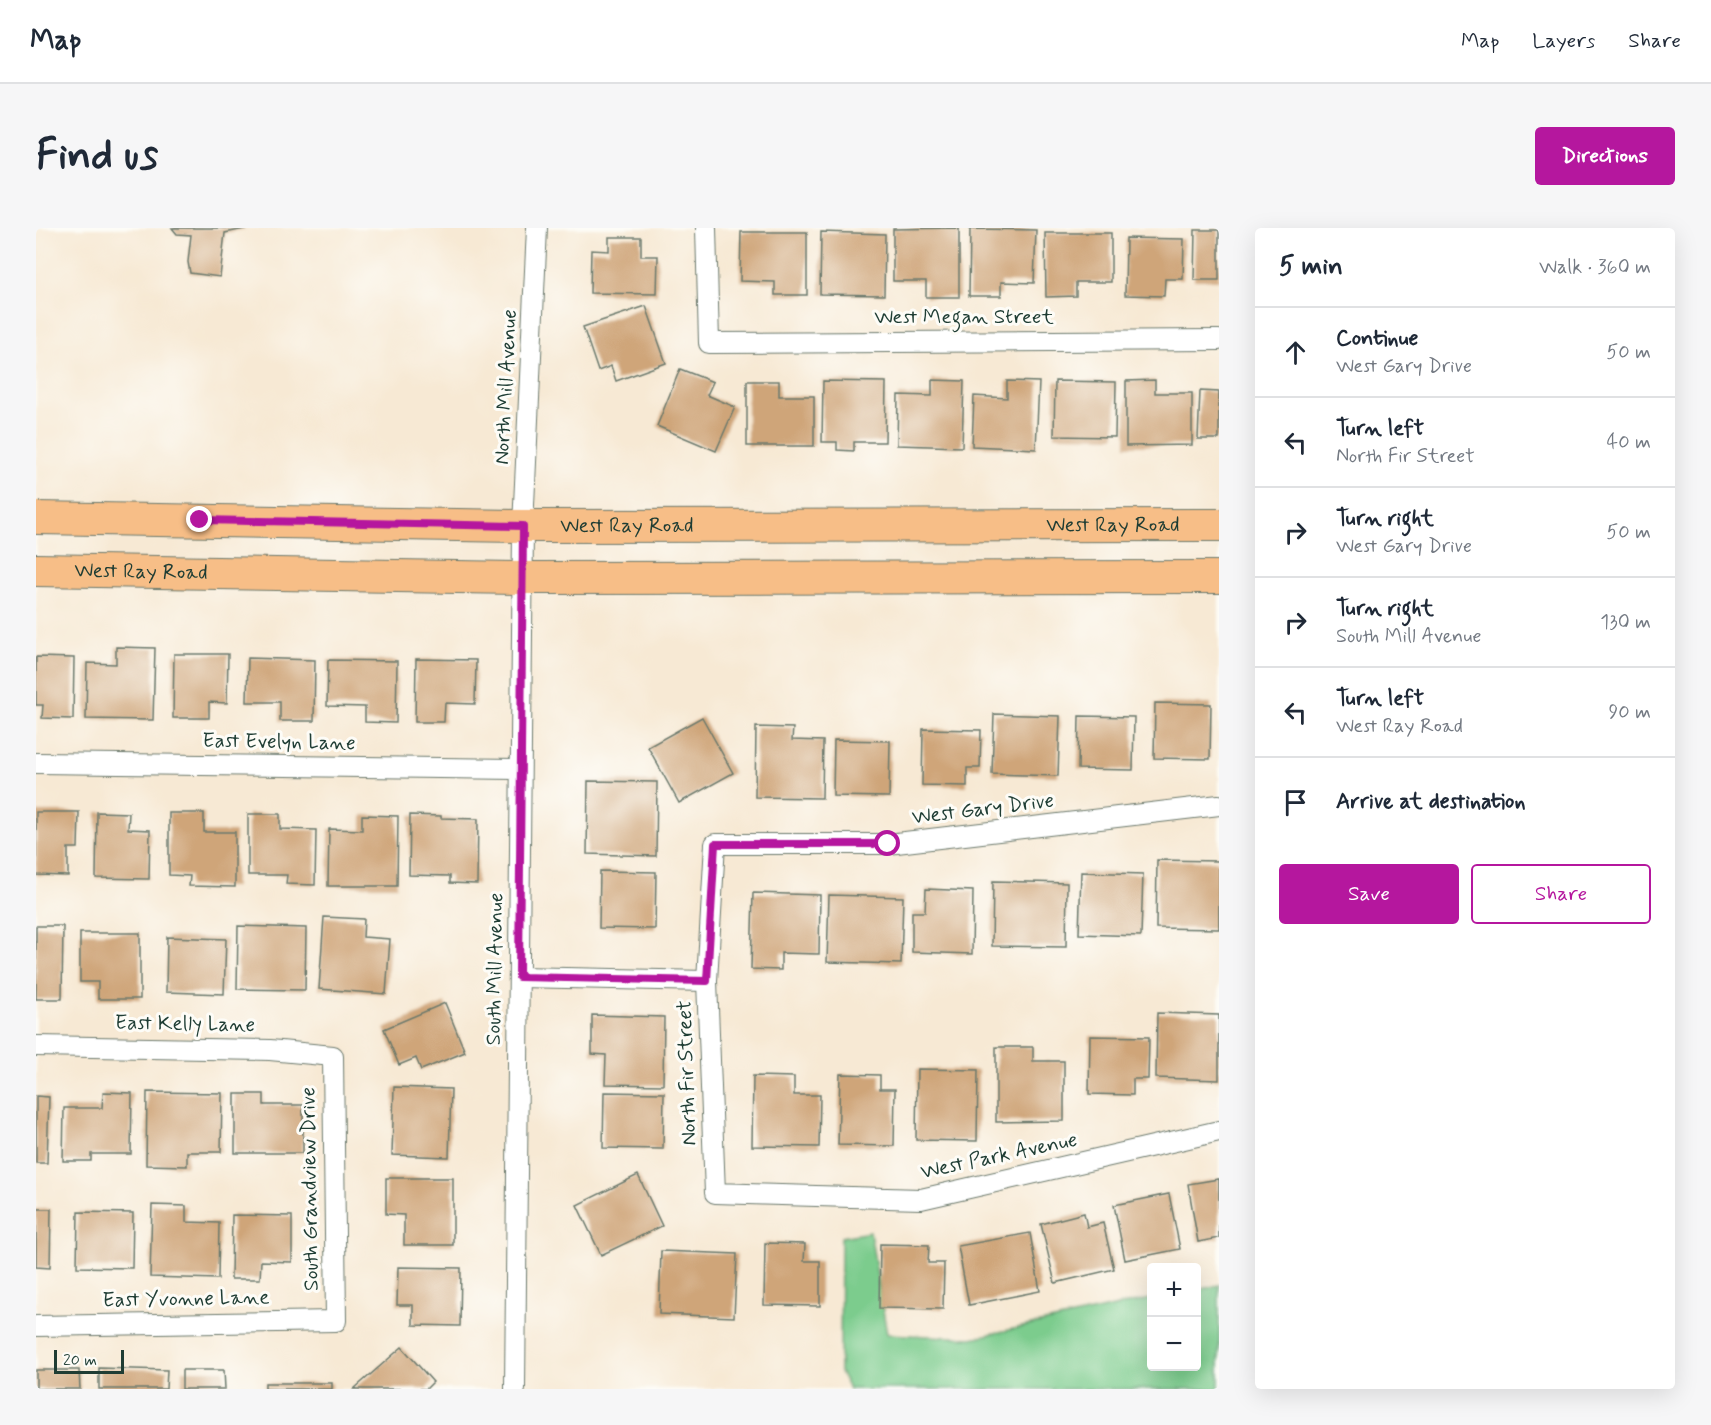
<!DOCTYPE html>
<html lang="en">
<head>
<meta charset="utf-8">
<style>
	body { margin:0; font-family:Mynerve,sans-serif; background:#f6f6f7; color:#1f2937 }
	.controls { position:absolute; right:18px; bottom:18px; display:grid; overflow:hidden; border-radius:6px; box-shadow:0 6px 24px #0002 }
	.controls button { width:54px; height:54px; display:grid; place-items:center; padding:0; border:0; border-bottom:2px solid #e0e1e3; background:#fff; color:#1f2937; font:30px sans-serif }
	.scale { position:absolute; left:18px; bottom:15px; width:70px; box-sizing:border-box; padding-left:6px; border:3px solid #1f3d34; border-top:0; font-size:16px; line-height:21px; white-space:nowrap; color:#1f3d34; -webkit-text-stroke:4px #fdfcf7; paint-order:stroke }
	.stop { position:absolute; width:18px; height:18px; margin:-14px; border:4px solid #b5179e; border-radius:50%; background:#fff }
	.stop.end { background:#b5179e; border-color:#fff; box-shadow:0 2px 6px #0008 }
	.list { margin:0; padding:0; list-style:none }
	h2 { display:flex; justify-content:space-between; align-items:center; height:78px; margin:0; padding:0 24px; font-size:26px }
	h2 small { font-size:20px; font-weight:400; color:#747a83 }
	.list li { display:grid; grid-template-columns:39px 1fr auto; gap:18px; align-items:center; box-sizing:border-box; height:90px; padding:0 24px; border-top:2px solid #e0e1e3 }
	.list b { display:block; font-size:22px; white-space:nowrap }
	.list p { margin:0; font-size:20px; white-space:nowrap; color:#747a83 }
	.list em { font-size:20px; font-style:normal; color:#747a83 }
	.actions { display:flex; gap:12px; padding:18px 24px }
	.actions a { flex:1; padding:14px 0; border:2px solid #b5179e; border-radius:6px; text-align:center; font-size:21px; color:#b5179e }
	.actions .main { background:#b5179e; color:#fff }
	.icon { flex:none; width:33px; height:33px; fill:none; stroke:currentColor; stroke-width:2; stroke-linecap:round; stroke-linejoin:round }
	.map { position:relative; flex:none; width:1183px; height:1161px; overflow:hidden; border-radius:6px }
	header { display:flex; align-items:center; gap:36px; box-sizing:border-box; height:84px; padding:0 30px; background:#fff; border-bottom:2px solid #e0e1e3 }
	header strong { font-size:28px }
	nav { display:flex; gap:33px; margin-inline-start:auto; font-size:21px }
	.intro { display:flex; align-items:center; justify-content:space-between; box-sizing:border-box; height:144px; padding:0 36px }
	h1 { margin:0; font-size:42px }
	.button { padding:15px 27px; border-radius:6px; background:#b5179e; color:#fff; font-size:21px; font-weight:700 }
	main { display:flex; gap:36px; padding:0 36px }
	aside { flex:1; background:#fff; border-radius:6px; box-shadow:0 6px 24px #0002 }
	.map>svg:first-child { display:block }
</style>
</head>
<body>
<header>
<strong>Map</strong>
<nav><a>Map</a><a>Layers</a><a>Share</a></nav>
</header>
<div class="intro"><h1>Find us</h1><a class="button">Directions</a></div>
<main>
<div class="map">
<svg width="1183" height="1161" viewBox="0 0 1183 1161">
	<rect width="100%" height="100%" fill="#fdfcf7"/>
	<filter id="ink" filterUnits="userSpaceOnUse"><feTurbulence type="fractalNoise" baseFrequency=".0167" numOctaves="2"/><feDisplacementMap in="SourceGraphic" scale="12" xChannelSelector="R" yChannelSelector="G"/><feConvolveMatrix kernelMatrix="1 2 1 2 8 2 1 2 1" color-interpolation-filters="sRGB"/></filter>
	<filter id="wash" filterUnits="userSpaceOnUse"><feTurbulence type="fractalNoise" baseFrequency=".008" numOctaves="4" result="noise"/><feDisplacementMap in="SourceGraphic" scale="24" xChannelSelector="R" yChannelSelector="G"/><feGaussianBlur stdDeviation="1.35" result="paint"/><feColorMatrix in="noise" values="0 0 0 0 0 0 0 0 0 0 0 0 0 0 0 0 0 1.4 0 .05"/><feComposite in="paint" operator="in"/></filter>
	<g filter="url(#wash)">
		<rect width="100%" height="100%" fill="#f7e9d4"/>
		<!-- green -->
		<polygon fill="#7bcc8d" stroke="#4d8460" stroke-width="1.5" points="834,1004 851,1106 936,1110 1115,1071 1116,1138 1160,1138 1161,1062 1183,1057 1183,1161 813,1161 804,1144 805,1009"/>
		<g id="blocks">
			<!-- building -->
			<g fill="#cfa579">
				<polygon points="136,0 209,0 209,1 189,5 184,49 154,45 152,34 155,7 141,6"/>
				<polygon points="923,0 923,69 890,69 890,53 857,53 857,1"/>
				<polygon points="934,1 1000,2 998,55 965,54 965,68 933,68"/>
				<polygon points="1159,2 1183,2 1183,52 1158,52"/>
				<polygon points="705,4 771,4 771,67 739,67 739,54 704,53"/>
				<polygon points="785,4 849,6 848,67 784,66"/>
				<polygon points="1009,5 1075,5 1075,54 1040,54 1040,68 1010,69"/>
				<polygon points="573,9 605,9 605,28 622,28 621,66 554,65 555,22 573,23"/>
				<polygon points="1090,10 1148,11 1147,51 1129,51 1128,68 1089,67"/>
				<polygon points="610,78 630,135 580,153 575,138 562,143 547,99"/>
				<polygon points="644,141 677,154 671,167 699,179 680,223 621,198"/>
				<polygon points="896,152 928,153 926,219 861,217 862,167 896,168"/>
				<polygon points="1119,152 1119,165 1156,165 1156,217 1090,218 1090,153"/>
				<polygon points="711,153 743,153 743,168 778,168 778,218 711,218"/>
				<polygon points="787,153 850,154 849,214 818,214 818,223 801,222 801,214 786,214"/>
				<polygon points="971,153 1003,154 1000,221 936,218 938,168 971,170"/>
				<polygon points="1019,153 1080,154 1079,209 1018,208"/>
				<polygon points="1164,163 1183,164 1183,211 1162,211"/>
				<polygon points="80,419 119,420 117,492 50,491 51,435 80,436"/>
				<polygon points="138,426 192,426 191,475 173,474 173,490 137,490"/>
				<polygon points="0,429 38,430 37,491 6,490 7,477 0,477"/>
				<polygon points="212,430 279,432 278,493 244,493 244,474 211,474"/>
				<polygon points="380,431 440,432 439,476 409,475 408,494 379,494"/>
				<polygon points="292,432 361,433 360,495 329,494 329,479 291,478"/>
				<polygon points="1119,475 1175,476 1174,531 1118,530"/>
				<polygon points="958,486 1024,488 1022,548 956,546"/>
				<polygon points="1043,488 1098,489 1097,542 1042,541"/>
				<polygon points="666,489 697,545 643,575 612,519"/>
				<polygon points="720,499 757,500 756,512 787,513 786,570 719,569"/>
				<polygon points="887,501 945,502 944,540 931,540 931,558 886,557"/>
				<polygon points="798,512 854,513 853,569 797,568"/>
				<polygon points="552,553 621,554 620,628 551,626"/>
				<polygon points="0,584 43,584 42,620 32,620 32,648 0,647"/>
				<polygon points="61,584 93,585 92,601 114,602 113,651 60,650"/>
				<polygon points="133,585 168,585 168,604 199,604 199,659 153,658 154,648 133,647"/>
				<polygon points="212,586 244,586 244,601 280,602 279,657 250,656 251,647 212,647"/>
				<polygon points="326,587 362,588 361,658 292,658 293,601 326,602"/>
				<polygon points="374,587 405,588 405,590 442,591 441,656 414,655 414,648 373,647"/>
				<polygon points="1121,632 1183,633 1183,701 1120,700"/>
				<polygon points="564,643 620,644 619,701 563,700"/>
				<polygon points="1045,644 1107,646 1105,708 1043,706"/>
				<polygon points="957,653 1031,655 1030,719 956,718"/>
				<polygon points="890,661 937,663 936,726 876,724 876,684 889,684"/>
				<polygon points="717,665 784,667 783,726 745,725 745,742 715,741"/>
				<polygon points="793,667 867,669 865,736 791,734"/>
				<polygon points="288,689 328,691 327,709 354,711 350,766 283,761"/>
				<polygon points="0,698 27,698 26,771 0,771"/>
				<polygon points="202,698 270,700 269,762 201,761"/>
				<polygon points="44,705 104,705 104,771 62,771 62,754 44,754"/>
				<polygon points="131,709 190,711 188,766 130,764"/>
				<polygon points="409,775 429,824 385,842 380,830 363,837 348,801"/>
				<polygon points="1121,785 1183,787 1183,852 1120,850"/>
				<polygon points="556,787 628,789 627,857 569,856 570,827 556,826"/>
				<polygon points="1054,808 1113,809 1112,851 1097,851 1097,867 1053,866"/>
				<polygon points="960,819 997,819 997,833 1028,833 1028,893 960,894"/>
				<polygon points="881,841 942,842 941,913 880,912"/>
				<polygon points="804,846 844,847 844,861 859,861 858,918 802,917"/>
				<polygon points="717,848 758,849 758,867 784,867 783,919 716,918"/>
				<polygon points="358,859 415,861 413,929 356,927"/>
				<polygon points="67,864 96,865 95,926 55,926 55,933 27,933 28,880 66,880"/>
				<polygon points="111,864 186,865 185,924 151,924 151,938 110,937"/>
				<polygon points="568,864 628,865 627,921 567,920"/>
				<polygon points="199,866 228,866 228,877 267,877 267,925 199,925"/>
				<polygon points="0,868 13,869 11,935 0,935"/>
				<polygon points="602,947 626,998 565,1027 541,977"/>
				<polygon points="350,950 417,950 417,1017 368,1017 368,987 350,986"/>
				<polygon points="1183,951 1183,1010 1162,1014 1152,956"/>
				<polygon points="1133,966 1144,1021 1089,1032 1078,977"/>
				<polygon points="116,977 150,978 150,994 183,995 182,1051 114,1049"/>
				<polygon points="0,981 15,981 14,1040 0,1039"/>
				<polygon points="42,984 97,985 96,1040 41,1039"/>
				<polygon points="1048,985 1051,999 1067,995 1078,1041 1019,1055 1005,996"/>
				<polygon points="196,987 256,988 256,1034 225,1033 224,1051 195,1051"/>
				<polygon points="994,1005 1004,1063 933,1077 922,1018"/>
				<polygon points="729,1015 769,1016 768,1033 784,1033 784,1078 728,1077"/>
				<polygon points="844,1016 893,1017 892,1035 908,1035 907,1081 843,1080"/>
				<polygon points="625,1023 701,1026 698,1089 623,1086"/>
				<polygon points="362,1039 425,1040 424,1098 377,1097 377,1077 361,1077"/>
				<polygon points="366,1119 397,1154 390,1161 318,1161"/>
				<polygon points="63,1140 131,1142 130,1161 63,1161"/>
				<polygon points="0,1142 43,1142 44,1161 0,1161"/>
				<polygon points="146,1142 188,1142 189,1161 146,1161"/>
				<rect x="229" y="1155" width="67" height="6"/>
			</g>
		</g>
	</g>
	<g filter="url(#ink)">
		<use href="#blocks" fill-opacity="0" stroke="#6b796c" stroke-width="1.5"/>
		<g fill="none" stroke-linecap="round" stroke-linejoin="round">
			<defs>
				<g id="minor">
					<polyline points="670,0 673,115 1183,112"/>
					<polyline points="0,535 484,541"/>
					<polyline points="1183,577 852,616 679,616 671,753 679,965 885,971 1183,903"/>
					<polyline points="483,749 671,753"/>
					<polyline points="0,818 234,822 297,828 300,1093 0,1098"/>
					<polyline points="479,1161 487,298 501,0"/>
				</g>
				<g id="primary">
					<path id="s1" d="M0,290L487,298L1183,297"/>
					<path id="s2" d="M0,342L486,350L1183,349"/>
				</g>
			</defs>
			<!-- minor casing -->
			<use href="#minor" stroke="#6b796c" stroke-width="22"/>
			<!-- primary casing -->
			<use href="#primary" stroke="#6b796c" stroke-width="34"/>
			<!-- minor -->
			<use href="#minor" stroke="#fff" stroke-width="20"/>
			<!-- primary -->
			<use href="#primary" stroke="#f7be87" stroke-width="32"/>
		</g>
	</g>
	<g fill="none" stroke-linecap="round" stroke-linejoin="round" filter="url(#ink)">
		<!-- route -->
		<polyline stroke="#b5179e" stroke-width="8" points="164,292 487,298 483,749 671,753 679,616 852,616"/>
	</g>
	<g text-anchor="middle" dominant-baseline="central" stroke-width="6" stroke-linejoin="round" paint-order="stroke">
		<!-- street labels -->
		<g font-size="21" fill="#1f3d34" stroke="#fdfcf7">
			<text x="928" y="89">West Megan Street</text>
			<text transform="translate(470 159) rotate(-87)">North Mill Avenue</text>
			<text stroke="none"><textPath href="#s1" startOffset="1077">West Ray Road</textPath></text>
			<text stroke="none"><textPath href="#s1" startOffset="591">West Ray Road</textPath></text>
			<text stroke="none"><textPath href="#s2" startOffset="105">West Ray Road</textPath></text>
			<text transform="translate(243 514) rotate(1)">East Evelyn Lane</text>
			<text transform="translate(947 581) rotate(-7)">West Gary Drive</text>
			<text transform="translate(459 741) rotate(-89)">South Mill Avenue</text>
			<text transform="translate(149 796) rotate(1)">East Kelly Lane</text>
			<text transform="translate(651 845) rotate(-92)">North Fir Street</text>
			<text transform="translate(963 928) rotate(-12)">West Park Avenue</text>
			<text transform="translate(274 961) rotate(-91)">South Grandview Drive</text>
			<text transform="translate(150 1071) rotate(-1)">East Yvonne Lane</text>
		</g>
	</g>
</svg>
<div class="controls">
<button>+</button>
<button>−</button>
</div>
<div class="scale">20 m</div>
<div class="stop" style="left:852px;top:616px"></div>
<div class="stop end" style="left:164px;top:292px"></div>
</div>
<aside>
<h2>5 min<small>Walk · 360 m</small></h2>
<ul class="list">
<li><svg class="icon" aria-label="ahead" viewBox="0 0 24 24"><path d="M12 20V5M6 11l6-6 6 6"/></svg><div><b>Continue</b><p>West Gary Drive</p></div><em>50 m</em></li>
<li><svg class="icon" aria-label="left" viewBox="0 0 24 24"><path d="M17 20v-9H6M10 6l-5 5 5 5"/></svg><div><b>Turn left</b><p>North Fir Street</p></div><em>40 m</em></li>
<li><svg class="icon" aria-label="right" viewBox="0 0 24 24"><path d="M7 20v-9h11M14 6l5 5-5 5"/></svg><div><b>Turn right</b><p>West Gary Drive</p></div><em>50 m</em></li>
<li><svg class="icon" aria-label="right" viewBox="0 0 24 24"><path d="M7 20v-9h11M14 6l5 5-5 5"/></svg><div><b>Turn right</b><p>South Mill Avenue</p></div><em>130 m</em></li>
<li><svg class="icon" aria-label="left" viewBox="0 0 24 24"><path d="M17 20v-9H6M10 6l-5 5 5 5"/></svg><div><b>Turn left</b><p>West Ray Road</p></div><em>90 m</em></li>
<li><svg class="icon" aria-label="arrive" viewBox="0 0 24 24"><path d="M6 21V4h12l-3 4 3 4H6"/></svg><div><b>Arrive at destination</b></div></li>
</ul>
<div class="actions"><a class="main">Save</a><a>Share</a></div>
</aside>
</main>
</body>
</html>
